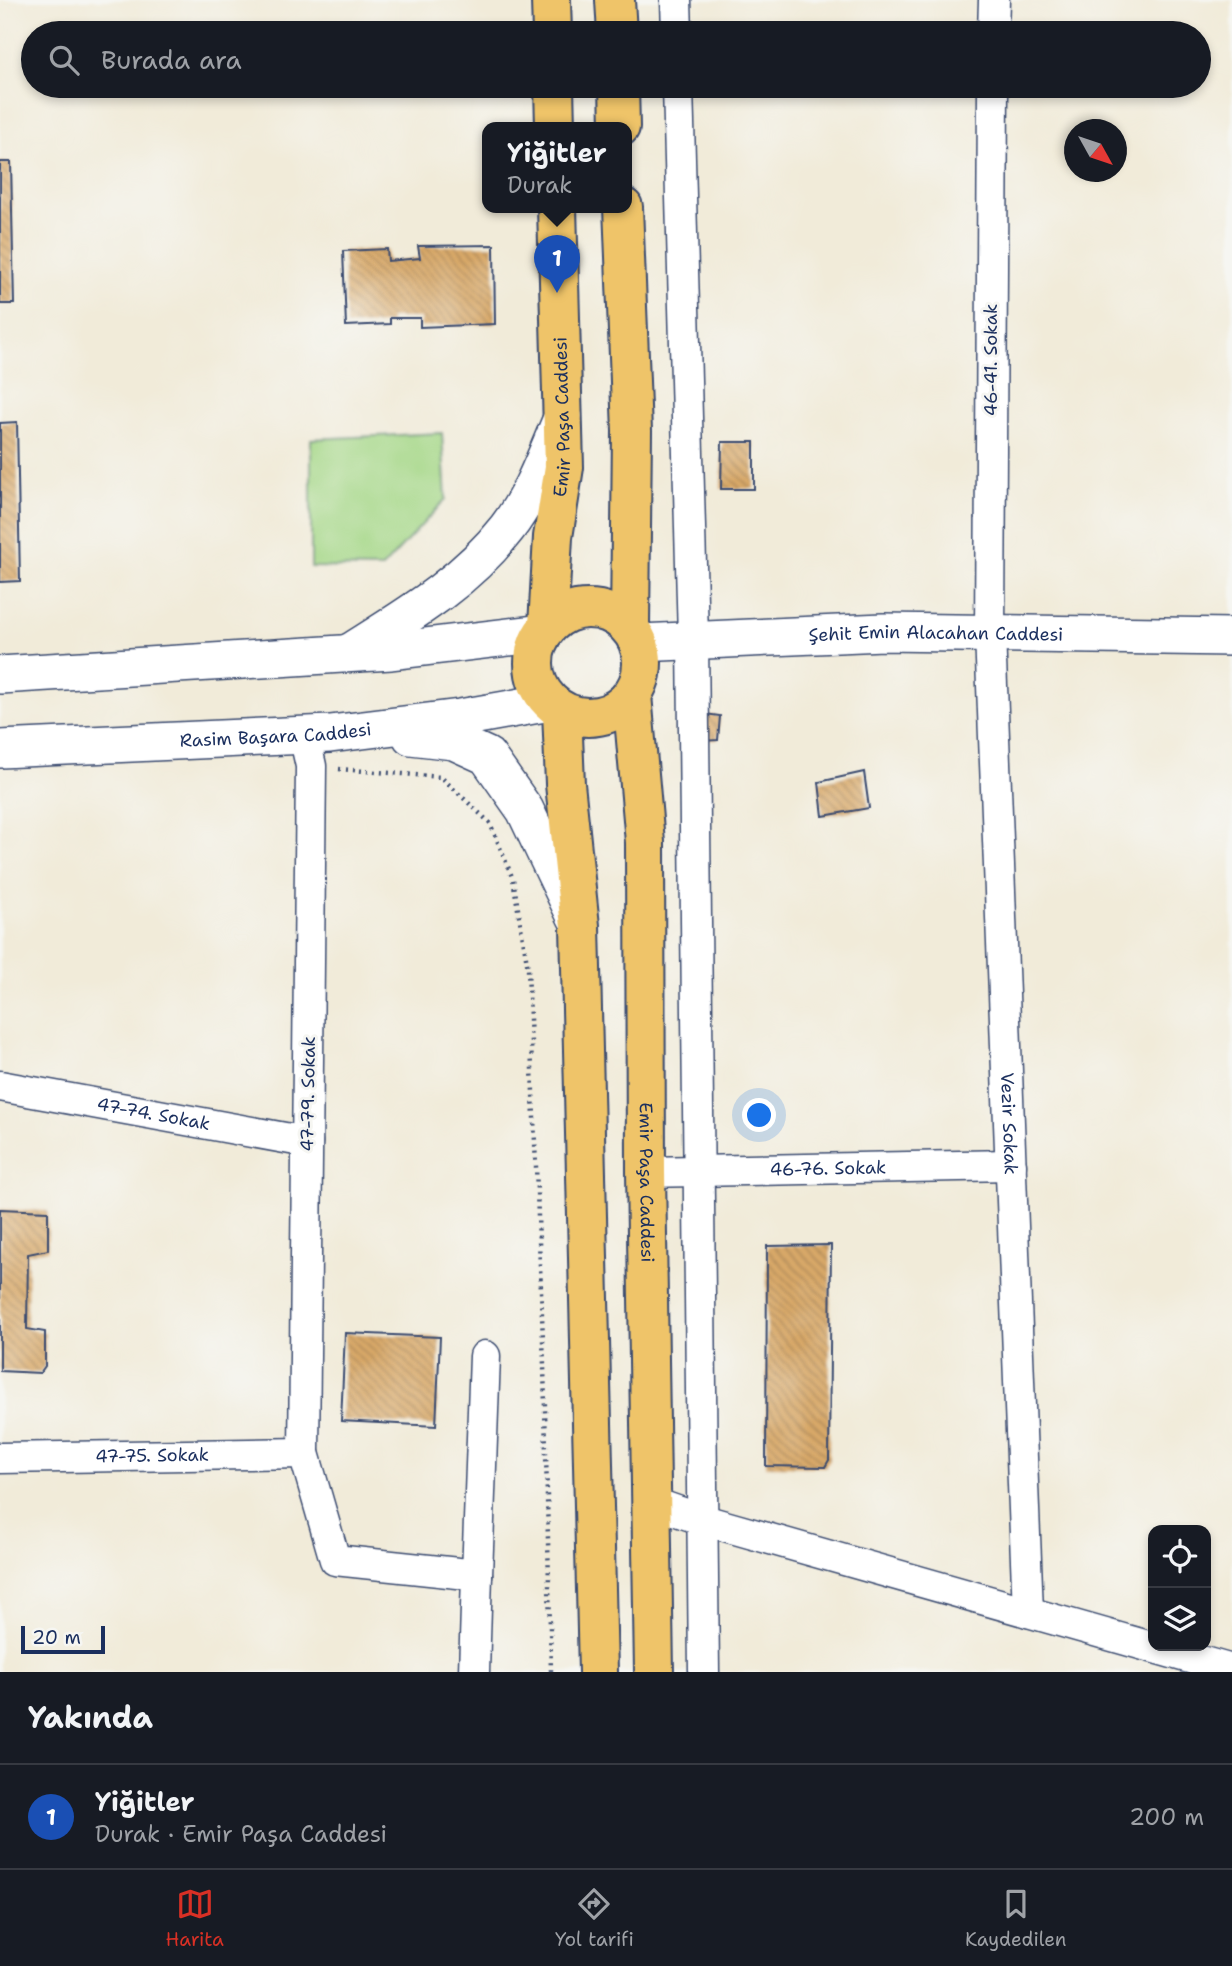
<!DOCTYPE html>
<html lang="tr">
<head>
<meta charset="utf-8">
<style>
	body { margin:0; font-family:"Shantell Sans",sans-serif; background:#20242c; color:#f1f3f6 }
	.controls { position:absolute; right:21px; bottom:21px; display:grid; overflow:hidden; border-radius:14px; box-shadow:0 4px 10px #0003 }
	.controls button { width:63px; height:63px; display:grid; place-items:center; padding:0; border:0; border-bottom:2px solid #363941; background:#171b24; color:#f1f3f6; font:35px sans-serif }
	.compass { position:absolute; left:1064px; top:119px; width:63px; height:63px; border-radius:50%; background:#171b24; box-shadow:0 4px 10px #0003; rotate:130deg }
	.scale { position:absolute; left:21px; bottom:18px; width:84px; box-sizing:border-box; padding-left:7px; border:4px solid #1b2f5e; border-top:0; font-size:19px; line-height:24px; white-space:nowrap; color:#1b2f5e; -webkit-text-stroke:5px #f6f6f2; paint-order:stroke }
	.you { position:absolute; left:760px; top:1116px; width:24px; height:24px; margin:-18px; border:5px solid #fff; border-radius:50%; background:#1a73e8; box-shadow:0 0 0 10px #1a73e833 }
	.badge { display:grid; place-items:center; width:46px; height:46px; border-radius:50%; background:#d93025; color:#fff; font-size:23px; font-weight:700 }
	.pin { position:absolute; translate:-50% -58px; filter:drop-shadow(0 2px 4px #0008) }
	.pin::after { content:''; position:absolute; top:37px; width:24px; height:21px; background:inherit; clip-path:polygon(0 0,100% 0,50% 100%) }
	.popup { position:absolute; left:482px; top:122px; width:150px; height:91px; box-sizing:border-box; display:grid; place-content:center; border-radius:14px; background:#171b24; filter:drop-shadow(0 2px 5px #0005); font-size:23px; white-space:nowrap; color:#9ea1a6 }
	.popup b { font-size:26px; color:#f1f3f6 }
	.popup::after { content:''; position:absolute; left:50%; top:100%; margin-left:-14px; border:14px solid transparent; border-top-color:#171b24 }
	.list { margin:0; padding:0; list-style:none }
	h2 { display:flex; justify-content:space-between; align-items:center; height:91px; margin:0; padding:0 28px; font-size:30px }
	h2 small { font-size:23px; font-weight:400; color:#9ea1a6 }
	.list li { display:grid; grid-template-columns:46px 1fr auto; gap:21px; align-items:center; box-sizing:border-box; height:105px; padding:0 28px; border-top:2px solid #363941 }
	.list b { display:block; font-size:26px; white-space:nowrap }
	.list p { margin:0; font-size:23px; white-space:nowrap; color:#9ea1a6 }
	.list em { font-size:23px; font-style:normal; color:#9ea1a6 }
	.icon { flex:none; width:38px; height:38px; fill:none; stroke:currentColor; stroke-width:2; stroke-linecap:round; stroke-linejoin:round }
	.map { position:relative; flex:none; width:1232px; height:1672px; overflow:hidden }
	.search { position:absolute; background:#171b24; box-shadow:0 4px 10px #0003; left:21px; right:21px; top:21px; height:77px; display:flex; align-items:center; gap:18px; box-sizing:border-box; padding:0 24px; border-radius:38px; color:#9ea1a6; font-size:26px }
	.sheet { height:196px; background:#171b24 }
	nav { display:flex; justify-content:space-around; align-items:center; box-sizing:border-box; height:98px; border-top:2px solid #363941; background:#171b24; font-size:19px; color:#9ea1a6 }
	nav a { display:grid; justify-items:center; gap:4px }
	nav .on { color:#d93025 }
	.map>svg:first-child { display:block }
</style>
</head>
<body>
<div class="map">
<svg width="1232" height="1672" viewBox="0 0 1232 1672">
	<defs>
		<pattern id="building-back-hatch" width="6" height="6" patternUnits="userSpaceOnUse" patternTransform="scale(1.75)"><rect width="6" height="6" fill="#d8a868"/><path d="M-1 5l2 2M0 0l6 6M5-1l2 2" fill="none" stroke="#ae8959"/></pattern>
	</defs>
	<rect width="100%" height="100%" fill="#f6f6f2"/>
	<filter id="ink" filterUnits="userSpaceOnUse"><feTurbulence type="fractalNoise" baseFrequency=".0143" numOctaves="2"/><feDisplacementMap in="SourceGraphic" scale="14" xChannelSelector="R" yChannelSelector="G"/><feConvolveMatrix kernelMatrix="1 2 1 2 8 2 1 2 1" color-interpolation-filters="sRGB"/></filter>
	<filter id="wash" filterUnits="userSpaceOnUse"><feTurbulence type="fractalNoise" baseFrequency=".00686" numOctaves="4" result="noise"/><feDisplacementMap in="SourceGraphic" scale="28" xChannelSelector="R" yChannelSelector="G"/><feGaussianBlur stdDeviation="1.57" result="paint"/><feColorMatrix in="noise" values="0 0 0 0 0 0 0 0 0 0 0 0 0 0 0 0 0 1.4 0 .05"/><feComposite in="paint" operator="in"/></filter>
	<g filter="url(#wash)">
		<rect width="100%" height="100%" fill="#f1ebd9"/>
		<!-- grass -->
		<polygon fill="#a4d786" stroke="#608372" stroke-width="2" points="442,433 446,499 382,568 311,567 311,439"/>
		<g id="blocks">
			<!-- building -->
			<g fill="url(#building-back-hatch)">
				<polygon points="0,162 11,162 14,304 0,304"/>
				<polygon points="494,245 495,324 420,327 420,318 390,318 390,324 346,326 343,251 387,249 388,261 420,258 418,246"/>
				<polygon points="17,422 20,581 0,582 0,423"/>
				<polygon points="722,442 754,442 754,489 721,489"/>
				<polygon points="705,714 720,716 718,740 701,741"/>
				<polygon points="864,772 869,808 823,816 819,782"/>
				<polygon points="0,1209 48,1211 48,1250 28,1254 27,1329 45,1332 45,1366 40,1373 0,1371"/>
				<polygon points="831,1245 829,1460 825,1467 766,1466 767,1246"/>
				<polygon points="345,1333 440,1337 436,1426 341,1421"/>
			</g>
		</g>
	</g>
	<g filter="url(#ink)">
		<use href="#blocks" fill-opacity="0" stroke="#3b4b70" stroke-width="2"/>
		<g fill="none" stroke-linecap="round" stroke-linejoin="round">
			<defs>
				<g id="minor">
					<polyline points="676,0 677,33"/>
					<polyline points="993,33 994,0"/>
					<polyline points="678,86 693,638 704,1672"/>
					<path id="s1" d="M993,86L990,634L1028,1612"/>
					<polyline points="304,735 311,766 304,1453 335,1560 477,1575 485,1356"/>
					<path id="s2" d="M0,1086L307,1142"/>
					<path id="s3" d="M646,1172L1011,1165"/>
					<path id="s4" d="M0,1458L304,1453"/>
					<polyline points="651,1502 700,1519 1232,1670"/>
					<polyline points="474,1672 477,1575"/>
				</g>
				<g id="tertiary">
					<path id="s5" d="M640,643L883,632L1232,637"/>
					<path d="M352,651C409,615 465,582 507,528C532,496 547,453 563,416"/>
					<polyline points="0,675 391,651 543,633"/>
					<polyline points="411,736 454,741 487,756 525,810 576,917"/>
					<path id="s6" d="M0,749L330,734L460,718L550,702"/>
				</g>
				<g id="primary">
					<polyline points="551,0 552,33"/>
					<polyline points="615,0 617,33"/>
					<polyline points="554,86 555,127"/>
					<polyline points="619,86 620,127"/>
					<polyline points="623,207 632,431 630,627"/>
					<circle cx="588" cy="663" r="54"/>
					<path id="s7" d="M548,626L553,537L564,467L557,207"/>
					<path id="s8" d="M632,695L645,842L646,1172L654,1672"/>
					<polyline points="562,711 565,784 580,926 598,1672"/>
				</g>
			</defs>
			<!-- minor casing -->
			<use href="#minor" stroke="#3b4b70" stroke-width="33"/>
			<!-- tertiary casing -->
			<use href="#tertiary" stroke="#3b4b70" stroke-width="40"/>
			<!-- primary casing -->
			<use href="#primary" stroke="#3b4b70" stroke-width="42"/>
			<!-- path -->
			<polyline stroke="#3b4b70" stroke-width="4.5" stroke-dasharray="2 5" stroke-linecap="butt" points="339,769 441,777 490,823 513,879 528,969 544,1365 551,1672"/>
			<!-- minor -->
			<use href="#minor" stroke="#fff" stroke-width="30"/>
			<!-- tertiary -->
			<use href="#tertiary" stroke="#fff" stroke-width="37"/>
			<!-- primary -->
			<use href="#primary" stroke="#efc469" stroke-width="38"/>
		</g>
	</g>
	<g text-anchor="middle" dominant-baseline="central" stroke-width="6" stroke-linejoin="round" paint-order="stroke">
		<!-- street labels -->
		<g font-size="18" fill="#1b2f5e" stroke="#f6f6f2">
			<text transform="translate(991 360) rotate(-90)">46-41. Sokak</text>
			<text stroke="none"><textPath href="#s7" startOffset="210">Emir Paşa Caddesi</textPath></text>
			<text stroke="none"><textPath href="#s5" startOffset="296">Şehit Emin Alacahan Caddesi</textPath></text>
			<text stroke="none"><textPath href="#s6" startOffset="276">Rasim Başara Caddesi</textPath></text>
			<text transform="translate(308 1094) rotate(-89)">47-79. Sokak</text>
			<text stroke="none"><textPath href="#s2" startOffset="156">47-74. Sokak</textPath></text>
			<text stroke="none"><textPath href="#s1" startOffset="1038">Vezir Sokak</textPath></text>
			<text stroke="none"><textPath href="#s3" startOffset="182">46-76. Sokak</textPath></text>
			<text stroke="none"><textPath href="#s8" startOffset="488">Emir Paşa Caddesi</textPath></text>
			<text stroke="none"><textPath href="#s4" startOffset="152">47-75. Sokak</textPath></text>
		</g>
	</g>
</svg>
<div class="controls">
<button><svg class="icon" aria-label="locate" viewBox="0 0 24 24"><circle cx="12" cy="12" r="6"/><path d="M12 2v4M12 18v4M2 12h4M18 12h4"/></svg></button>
<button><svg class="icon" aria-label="layers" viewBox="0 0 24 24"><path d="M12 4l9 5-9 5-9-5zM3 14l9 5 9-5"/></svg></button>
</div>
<svg class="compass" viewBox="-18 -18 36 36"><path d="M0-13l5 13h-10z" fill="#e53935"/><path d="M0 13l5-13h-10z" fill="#9ea1a6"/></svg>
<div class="scale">20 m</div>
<div class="you"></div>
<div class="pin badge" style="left:557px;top:293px;background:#1a4fb4">1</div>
<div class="popup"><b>Yiğitler</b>Durak</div>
<div class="search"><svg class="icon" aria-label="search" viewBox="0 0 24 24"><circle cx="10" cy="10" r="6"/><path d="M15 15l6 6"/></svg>Burada ara</div>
</div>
<section class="sheet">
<h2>Yakında<small></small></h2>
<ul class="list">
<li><span class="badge" style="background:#1a4fb4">1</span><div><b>Yiğitler</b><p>Durak · Emir Paşa Caddesi</p></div><em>200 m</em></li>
</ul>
</section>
<nav>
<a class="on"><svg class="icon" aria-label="map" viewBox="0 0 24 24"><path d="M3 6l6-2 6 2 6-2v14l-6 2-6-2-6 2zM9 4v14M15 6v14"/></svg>Harita</a>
<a><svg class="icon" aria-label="directions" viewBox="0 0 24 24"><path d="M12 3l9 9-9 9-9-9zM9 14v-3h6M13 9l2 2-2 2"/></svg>Yol tarifi</a>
<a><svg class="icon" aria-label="saved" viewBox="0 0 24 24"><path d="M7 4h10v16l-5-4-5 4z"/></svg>Kaydedilen</a>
</nav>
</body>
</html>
